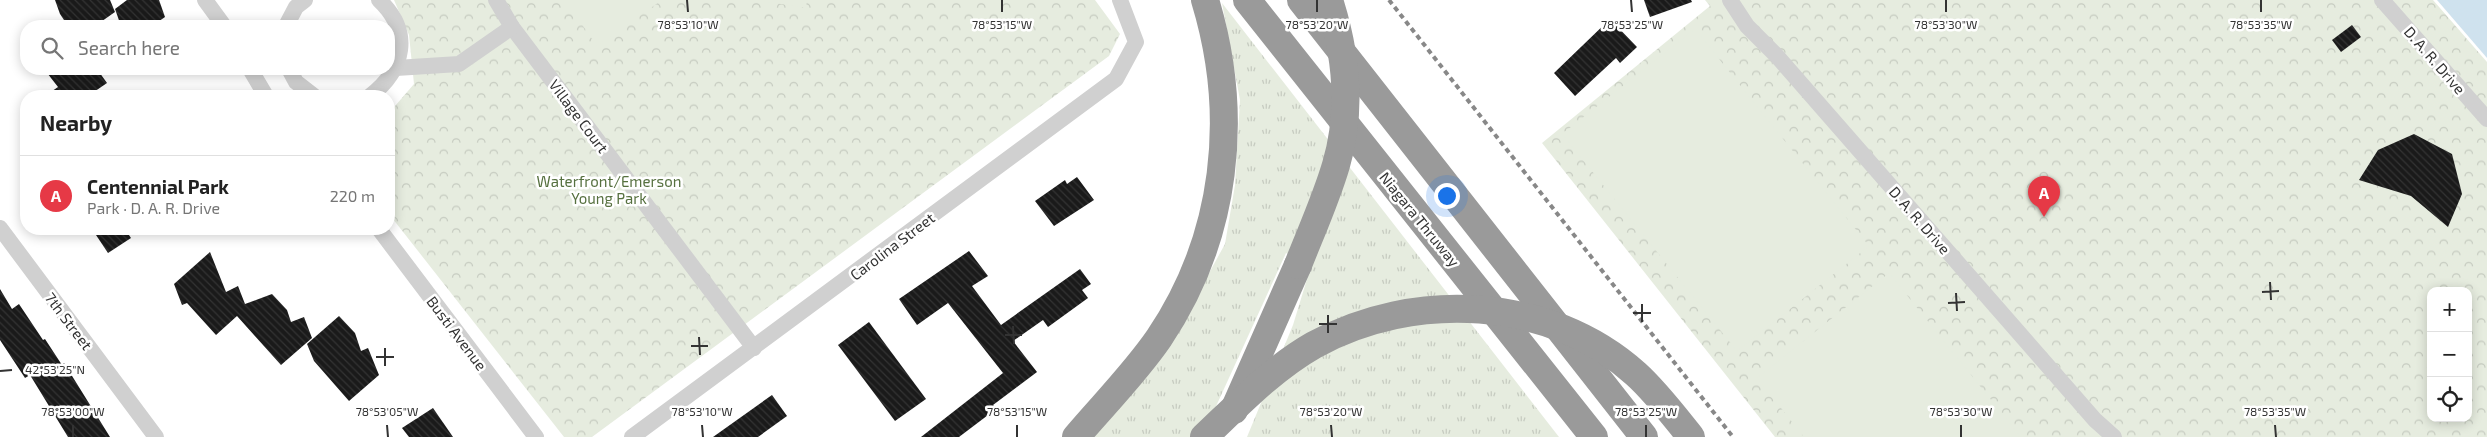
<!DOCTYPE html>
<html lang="en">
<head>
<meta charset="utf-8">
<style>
	body { margin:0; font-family:"Exo 2",sans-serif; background:#f2f2f2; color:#222 }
	.controls { position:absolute; right:15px; bottom:15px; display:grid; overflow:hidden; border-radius:10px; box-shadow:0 2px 12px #0003 }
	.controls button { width:45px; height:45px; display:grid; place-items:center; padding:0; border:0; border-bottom:1px solid #e0e0e0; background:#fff; color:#222; font:25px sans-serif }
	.you { position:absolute; left:1446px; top:195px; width:18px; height:18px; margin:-12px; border:4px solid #fff; border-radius:50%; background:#1a73e8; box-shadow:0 0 0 8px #1a73e833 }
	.badge { display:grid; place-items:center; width:32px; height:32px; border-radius:50%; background:#e63946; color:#fff; font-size:16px; font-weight:700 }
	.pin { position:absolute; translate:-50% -41px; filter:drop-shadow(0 1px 2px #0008) }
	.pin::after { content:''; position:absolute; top:26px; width:18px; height:15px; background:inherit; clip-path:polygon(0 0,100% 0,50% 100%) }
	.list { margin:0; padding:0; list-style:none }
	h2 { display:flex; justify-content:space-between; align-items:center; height:65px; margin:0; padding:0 20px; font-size:21px }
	h2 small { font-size:16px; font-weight:400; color:#767676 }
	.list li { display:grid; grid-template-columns:32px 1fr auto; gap:15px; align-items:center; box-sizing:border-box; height:80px; padding:0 20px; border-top:1px solid #e0e0e0 }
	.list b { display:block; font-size:19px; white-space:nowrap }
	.list p { margin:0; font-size:16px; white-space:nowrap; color:#767676 }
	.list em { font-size:16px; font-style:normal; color:#767676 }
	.icon { flex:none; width:28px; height:28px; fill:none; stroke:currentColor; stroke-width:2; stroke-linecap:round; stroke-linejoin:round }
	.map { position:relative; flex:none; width:2487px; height:437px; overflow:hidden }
	.search { position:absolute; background:#fff; box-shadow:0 2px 12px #0003; left:20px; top:20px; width:375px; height:55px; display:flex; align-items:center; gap:12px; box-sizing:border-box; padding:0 18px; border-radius:20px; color:#767676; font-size:19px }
	.panel { position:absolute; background:#fff; box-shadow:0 2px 12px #0003; left:20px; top:90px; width:375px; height:145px; border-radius:20px }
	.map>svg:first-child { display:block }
</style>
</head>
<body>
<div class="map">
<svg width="2487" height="437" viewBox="0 0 2487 437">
	<defs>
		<pattern id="grass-tufts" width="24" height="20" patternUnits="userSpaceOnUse" patternTransform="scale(1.25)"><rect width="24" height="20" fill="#e6ecdf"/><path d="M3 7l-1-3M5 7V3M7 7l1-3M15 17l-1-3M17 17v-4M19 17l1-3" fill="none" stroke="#c6cbc0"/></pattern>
		<pattern id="forest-crowns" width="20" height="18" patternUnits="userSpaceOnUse" patternTransform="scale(1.25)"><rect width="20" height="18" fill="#e6ecdf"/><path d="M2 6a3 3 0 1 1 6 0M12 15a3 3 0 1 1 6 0" fill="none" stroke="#c6cbc0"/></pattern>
		<pattern id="building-back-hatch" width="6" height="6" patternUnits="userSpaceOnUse" patternTransform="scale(1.25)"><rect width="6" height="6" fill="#1a1a1a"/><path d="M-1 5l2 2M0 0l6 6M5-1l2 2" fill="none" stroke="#333"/></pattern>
	</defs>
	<rect width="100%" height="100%" fill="#fff"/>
	<!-- grass -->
	<polygon fill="url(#grass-tufts)" points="1222,3 1559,437 1247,437 1293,325 1311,266 1286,253 1202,437 1092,437 1181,324 1225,244 1235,185 1240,100"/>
	<!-- forest -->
	<g fill="url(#forest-crowns)" fill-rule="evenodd">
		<polygon points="394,0 1095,0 1120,34 1109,56 592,437 564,437 389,214 389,113 414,84 409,35"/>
		<path d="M1705,0H2433L2487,62V437H1775L1542,143L1710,6ZM2431,291H2468V418H2431Z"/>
	</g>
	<!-- garden -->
	<g fill="#e6ecdf">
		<polygon points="576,0 662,0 597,46 569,6"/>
		<polygon points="756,0 807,0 806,8"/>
		<polygon points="1695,29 1869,246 1737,351 1562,134"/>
		<polygon points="1889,273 2021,437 1804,437 1757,378"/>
	</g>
	<!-- water -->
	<polygon fill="#cfe2ee" points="2437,0 2487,0 2487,58"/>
	<!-- building -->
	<g fill="url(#building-back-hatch)">
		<polygon points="55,0 110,0 115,12 95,26 68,26 60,14"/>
		<polygon points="127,0 159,0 165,17 152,26 121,26 115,9"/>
		<polygon points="1644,0 1691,0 1692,2 1650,17"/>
		<polygon points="1610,19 1637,47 1620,63 1616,58 1575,96 1554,73"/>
		<polygon points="2352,25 2361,37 2341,52 2332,40"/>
		<polygon points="44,69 97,69 107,83 88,96 45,96 58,87"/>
		<polygon points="2414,134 2452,154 2462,194 2448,227 2411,196 2359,180 2378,150"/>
		<polygon points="1077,177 1094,200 1054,226 1035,201 1065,180 1067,184"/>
		<polygon points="92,229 125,229 131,238 108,253"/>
		<polygon points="969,251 988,276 972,286 1001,325 1080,269 1091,284 1082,290 1088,298 1048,327 1043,320 1013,341 1037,372 993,405 996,409 959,437 921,437 1003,373 948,303 917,325 899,299"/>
		<polygon points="210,252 226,292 238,286 245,304 272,294 287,310 291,322 304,317 312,338 281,365 237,316 216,335 187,303 182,305 174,284"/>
		<polygon points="0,289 12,309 19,304 43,340 45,339 62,365 64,363 110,437 68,437 30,375 25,378 0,340"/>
		<polygon points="339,316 355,333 361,351 368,348 379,375 349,401 314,361 307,344"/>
		<polygon points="869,322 926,399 895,421 838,345"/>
		<polygon points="772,395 787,416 758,437 713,437"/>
		<polygon points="433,408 453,437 409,437 402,428"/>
	</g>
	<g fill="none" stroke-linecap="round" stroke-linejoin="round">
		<!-- street -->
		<g stroke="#d0d0d0" stroke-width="16">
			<polyline points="205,0 224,26"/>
			<polyline points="496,0 512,27 754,348"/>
			<polyline points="1730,0 1747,26 1776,55 2095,420 2114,437"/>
			<polyline points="2382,0 2487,119"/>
			<polyline points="286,26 296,7 305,0"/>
			<polyline points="396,68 459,64 512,27"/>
			<polyline points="250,69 266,96"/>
			<polyline points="289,69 296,82 314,96"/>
			<path d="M370,96C404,70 413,32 379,0"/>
			<polyline points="0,228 156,437"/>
			<polyline points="379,229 536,437"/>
			<polyline points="632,437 1116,79 1136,42 1120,0"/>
		</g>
		<!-- highway -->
		<g stroke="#9a9a9a" stroke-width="28">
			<polyline points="1247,0 1594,437"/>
			<polyline points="1301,0 1644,437"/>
			<polyline points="1234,410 1298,265"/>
			<path d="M1076,437C1104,404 1135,373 1159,338C1227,237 1240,115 1205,0"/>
		</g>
		<!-- rail -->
		<polyline stroke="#888" stroke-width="4" stroke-dasharray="5 4" stroke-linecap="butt" points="1389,0 1733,437"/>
		<!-- highway-bridge -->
		<g stroke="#9a9a9a" stroke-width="28">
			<path d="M1298,265C1311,232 1326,199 1336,165C1352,111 1346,53 1329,0"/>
			<path d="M1204,437C1239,404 1272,369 1314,345C1414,290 1549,296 1636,374C1656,392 1674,416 1691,437"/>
		</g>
	</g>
	<!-- ticks -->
	<path fill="none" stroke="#333" stroke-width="2" d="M687,0L688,12M1002,0V12M1317,0V12M1631,0L1632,12M1946,0V12M2261,0V12M2270,282L2271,300M2262,292L2279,291M1956,293L1957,311M1948,303L1965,302M1642,304V322M1633,313H1651M1328,315V333M1319,324H1337M1013,326L1014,344M1005,335H1022M699,337L700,355M691,346H708M385,348V366M376,357H394M0,371L12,370M73,425V437M387,425L388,437M702,425L703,437M1017,425V437M1331,425L1332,437M1646,425V437M1961,425V437M2275,425L2276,437"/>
	<g text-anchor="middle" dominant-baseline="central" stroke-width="5" stroke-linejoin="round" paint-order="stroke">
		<!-- street labels -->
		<g font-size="15" fill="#333" stroke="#fff">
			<text transform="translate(2435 60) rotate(49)">D. A. R. Drive</text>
			<text transform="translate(579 116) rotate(53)">Village Court</text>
			<text transform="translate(1420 219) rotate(51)">Niagara Thruway</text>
			<text transform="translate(1920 220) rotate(49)">D. A. R. Drive</text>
			<text transform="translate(892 246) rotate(-37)">Carolina Street</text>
			<text transform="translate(69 321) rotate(53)">7th Street</text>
			<text transform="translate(457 333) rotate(53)">Busti Avenue</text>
		</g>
		<!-- park labels -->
		<g font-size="15" fill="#56703f" stroke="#fff">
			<text x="609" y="181">Waterfront/Emerson<tspan x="609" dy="17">Young Park</tspan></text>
		</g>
	</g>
	<g font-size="12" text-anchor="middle" fill="#333" stroke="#fff" stroke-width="5" stroke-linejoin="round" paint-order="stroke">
		<text x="688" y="29">78°53'10"W</text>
		<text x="1002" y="29">78°53'15"W</text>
		<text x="1317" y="29">78°53'20"W</text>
		<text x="1632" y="29">78°53'25"W</text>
		<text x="1946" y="29">78°53'30"W</text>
		<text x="2261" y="29">78°53'35"W</text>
		<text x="55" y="374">42°53'25"N</text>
		<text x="73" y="416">78°53'00"W</text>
		<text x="387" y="416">78°53'05"W</text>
		<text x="702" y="416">78°53'10"W</text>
		<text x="1017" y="416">78°53'15"W</text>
		<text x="1331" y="416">78°53'20"W</text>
		<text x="1646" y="416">78°53'25"W</text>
		<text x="1961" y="416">78°53'30"W</text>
		<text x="2275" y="416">78°53'35"W</text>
	</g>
</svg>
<div class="controls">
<button>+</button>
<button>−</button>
<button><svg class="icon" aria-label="locate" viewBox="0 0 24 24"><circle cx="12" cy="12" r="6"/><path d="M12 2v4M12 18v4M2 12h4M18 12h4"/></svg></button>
</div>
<div class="you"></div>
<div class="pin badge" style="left:2044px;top:217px">A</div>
<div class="search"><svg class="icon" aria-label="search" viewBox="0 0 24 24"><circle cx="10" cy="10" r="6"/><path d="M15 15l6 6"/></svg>Search here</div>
<section class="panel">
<h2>Nearby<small></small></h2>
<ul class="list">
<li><span class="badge">A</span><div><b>Centennial Park</b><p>Park · D. A. R. Drive</p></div><em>220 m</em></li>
</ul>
</section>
</div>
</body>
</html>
